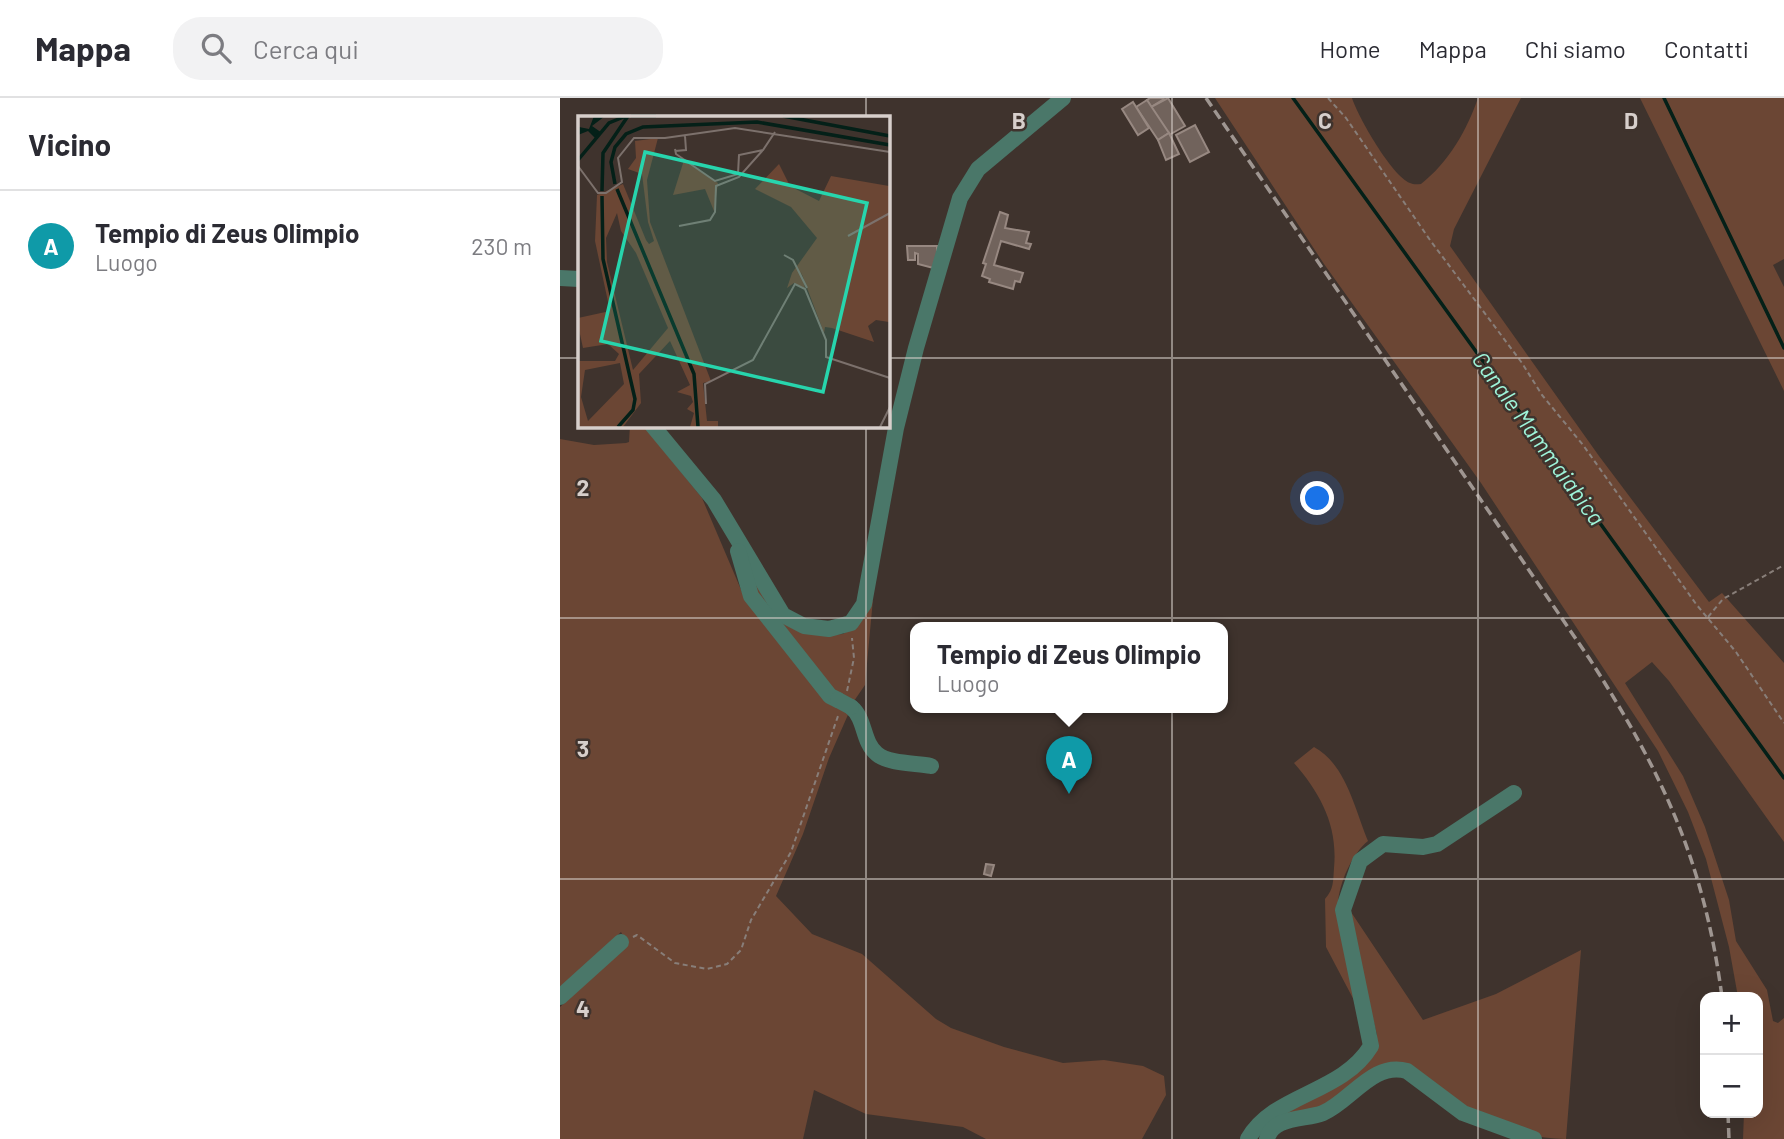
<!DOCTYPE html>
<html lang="it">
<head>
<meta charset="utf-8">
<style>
	body { margin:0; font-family:Barlow,sans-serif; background:#f2f2f3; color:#2b2b33 }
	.controls { position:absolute; right:21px; bottom:21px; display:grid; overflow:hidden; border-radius:14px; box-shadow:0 7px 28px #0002 }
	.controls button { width:63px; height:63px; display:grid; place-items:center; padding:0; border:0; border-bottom:2px solid #e1e1e2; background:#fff; color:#2b2b33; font:35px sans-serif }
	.you { position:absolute; left:758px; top:401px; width:24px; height:24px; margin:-18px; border:5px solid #fff; border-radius:50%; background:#1a73e8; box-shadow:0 0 0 10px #1a73e833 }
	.badge { display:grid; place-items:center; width:46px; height:46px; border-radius:50%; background:#0f766e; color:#fff; font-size:23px; font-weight:700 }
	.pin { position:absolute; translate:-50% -58px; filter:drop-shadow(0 2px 4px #0008) }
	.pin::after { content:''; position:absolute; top:37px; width:24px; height:21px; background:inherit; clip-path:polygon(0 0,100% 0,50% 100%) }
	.popup { position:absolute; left:350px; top:524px; width:318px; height:91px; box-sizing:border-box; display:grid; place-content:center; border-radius:14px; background:#fff; filter:drop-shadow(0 2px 5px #0005); font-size:23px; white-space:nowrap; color:#7c7c81 }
	.popup b { font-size:26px; color:#2b2b33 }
	.popup::after { content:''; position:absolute; left:50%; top:100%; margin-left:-14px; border:14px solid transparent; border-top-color:#fff }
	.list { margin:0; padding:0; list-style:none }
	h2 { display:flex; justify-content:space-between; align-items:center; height:91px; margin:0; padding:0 28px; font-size:30px }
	h2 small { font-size:23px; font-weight:400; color:#7c7c81 }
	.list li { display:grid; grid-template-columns:46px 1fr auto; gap:21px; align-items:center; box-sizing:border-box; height:112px; padding:0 28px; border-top:2px solid #e1e1e2 }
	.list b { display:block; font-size:26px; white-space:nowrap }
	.list p { margin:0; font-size:23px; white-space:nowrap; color:#7c7c81 }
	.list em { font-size:23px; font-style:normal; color:#7c7c81 }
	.icon { flex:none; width:38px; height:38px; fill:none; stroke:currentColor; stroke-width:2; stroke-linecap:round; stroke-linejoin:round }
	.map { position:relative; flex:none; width:1224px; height:1041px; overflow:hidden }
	header { display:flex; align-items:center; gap:42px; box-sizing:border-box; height:98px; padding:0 35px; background:#fff; border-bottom:2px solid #e1e1e2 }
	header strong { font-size:33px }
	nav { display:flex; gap:38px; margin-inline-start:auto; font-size:24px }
	.search { width:490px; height:63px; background:#f2f2f3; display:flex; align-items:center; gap:18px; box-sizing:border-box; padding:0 24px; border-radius:28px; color:#7c7c81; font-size:26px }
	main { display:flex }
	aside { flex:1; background:#fff }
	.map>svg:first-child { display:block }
</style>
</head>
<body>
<header>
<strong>Mappa</strong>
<div class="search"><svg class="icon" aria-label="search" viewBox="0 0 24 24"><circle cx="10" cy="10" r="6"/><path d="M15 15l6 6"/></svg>Cerca qui</div>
<nav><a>Home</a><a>Mappa</a><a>Chi siamo</a><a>Contatti</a></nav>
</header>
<main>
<aside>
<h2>Vicino<small></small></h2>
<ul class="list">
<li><span class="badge" style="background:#0f9aa8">A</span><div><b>Tempio di Zeus Olimpio</b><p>Luogo</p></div><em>230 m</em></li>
</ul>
</aside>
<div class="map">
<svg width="1224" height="1041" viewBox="0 0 1224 1041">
	<rect width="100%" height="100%" fill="#3f332d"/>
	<!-- green -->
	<g fill="#6b4634">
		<path d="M655,0H792C798,19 832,78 850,85C854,87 858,86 861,86C889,64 907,32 918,0H961L894,131L890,148L1039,358L1149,504L1162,495L1224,565V744L1109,583L1092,564L1065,585L1123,678L1145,729L1169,802L1176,843L1207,892L1213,923L1218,925L1224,920V1041H1183L1184,1015H1198V899H1178L1169,849L1146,761L1128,714L1098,653L921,385L764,166Z"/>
		<polygon points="1080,0 1224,0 1224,161 1213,167 1224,189 1224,293"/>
		<polygon points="70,327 83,327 142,400 185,501 274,592 197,494 189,475 210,506 271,537 283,536 298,526 306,518 313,501 305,587 294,603 269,660 243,736 216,798 252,836 302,856 376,921 391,930 444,949 503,965 544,962 583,968 604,978 606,997 582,1041 426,1041 403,1029 306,1016 254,992 243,1041 0,1041 0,909 68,847 61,834 0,891 0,341 34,347 66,345 69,344"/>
		<path d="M754,649C786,666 795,712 808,743C792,756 779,785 778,806C777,828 792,882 797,908L766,849L765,801C774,791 773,783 774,770C778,728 761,696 734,665Z"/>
		<path d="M791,807V814L863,922L936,896L1021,852L1006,1041C946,1041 896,1004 850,969L761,1009L720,1020L816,949L817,937L788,819Z"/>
	</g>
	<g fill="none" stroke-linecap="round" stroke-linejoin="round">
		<!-- stream -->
		<g stroke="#042018" stroke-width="3.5">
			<polyline points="733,0 1224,680"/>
			<polyline points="1104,0 1224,250"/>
		</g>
	</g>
	<!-- building -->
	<g fill="#71635c" stroke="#978881" stroke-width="2">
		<polygon points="590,0 603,0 604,1 591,9 587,2"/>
		<polygon points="608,0 625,28 609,37 591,9"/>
		<polygon points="587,2 609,35 598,42 576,9"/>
		<polygon points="573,4 589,30 578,37 562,11"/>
		<polygon points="635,27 649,54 630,64 616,37"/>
		<polygon points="609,35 619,56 606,62 598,42"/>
		<polygon points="440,114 448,117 445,130 469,134 466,145 471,146 469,151 441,143 434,167 463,175 460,184 455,183 453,191 429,184 430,181 422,178 426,166 423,165"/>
		<polygon points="347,148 377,148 377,171 358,166 358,156 355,155 355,162 348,162"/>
		<polygon points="426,766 434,767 431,778 424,776"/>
	</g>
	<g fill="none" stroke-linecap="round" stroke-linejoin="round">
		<!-- path -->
		<g stroke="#887e79" stroke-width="2" stroke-dasharray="5 3.5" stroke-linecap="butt">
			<polyline points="768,0 786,20 870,142 962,265 982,297 1023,347 1136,506 1176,554 1224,625"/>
			<polyline points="1148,519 1163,501 1224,467"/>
			<polyline points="287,593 294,560 292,540"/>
			<polyline points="73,839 77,837 115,865 147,871 167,866 181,852 191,822 231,754 278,618"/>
		</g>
		<!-- minor -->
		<g stroke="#4a7769" stroke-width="16">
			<polyline points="0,180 19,181"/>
			<polyline points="92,327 154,402 223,517 244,528 269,531 291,525 304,506 336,330 356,250 400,100 418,71 503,0"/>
			<polyline points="178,453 191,498 270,598 278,602"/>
			<path d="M291,609C306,621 302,644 317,656C329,666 356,665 371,668"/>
			<polyline points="0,899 61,844"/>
			<path d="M688,1041C713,996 782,996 811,948L783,812L800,763L823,746L863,749L877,746L954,695"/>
			<path d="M707,1041C712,1018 746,1022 763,1015C791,1003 813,963 847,973L903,1015L974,1041"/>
		</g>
		<!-- rail -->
		<g stroke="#9f9691" stroke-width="3.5" stroke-dasharray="10 5" stroke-linecap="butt">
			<path d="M646,0L1029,560C1102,674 1144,763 1162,899"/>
			<polyline points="1168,1015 1169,1041"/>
		</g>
		<!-- minor-bridge -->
		<polyline stroke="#4a7769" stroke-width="16" points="278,602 291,609"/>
	</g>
	<!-- grid -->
	<path fill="none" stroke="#d7cfcb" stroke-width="2" stroke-opacity="0.55" d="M306,0V19M612,0V1041M918,0V1041M0,260H19M327,260H1224M306,327V1041M0,520H1224M0,781H1224"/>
	<g text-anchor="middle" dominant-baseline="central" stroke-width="5" stroke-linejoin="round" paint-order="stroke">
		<!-- water labels -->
		<g font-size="23" font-style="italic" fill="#9ef4d9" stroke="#3f332d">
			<text transform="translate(979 340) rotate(54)">Canale Mammaiabica</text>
		</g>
	</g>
	<!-- overview -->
	<g transform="translate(18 18)">
		<rect width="312" height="312" fill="#3f332d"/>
		<path d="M80,22L69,64L72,106L133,265L125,267L129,305H140V311H112L116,297L109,293L115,286L113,280L99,276L112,269L92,225L61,258L63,287L45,311H0V245H37L41,238L30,228L5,232L0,209V202L32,195L17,125L19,79L45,68L68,124L71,128L76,125L70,106L64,58L50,53L58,42L57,25ZM39,97L43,115L58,137L90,212L55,254L29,146L28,122ZM42,247L46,268L10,305L3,281L7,254ZM106,44L140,67L136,95L127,73L95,79ZM201,48L212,70L241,85L253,60L311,70V206L298,204L290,210L296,226L254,212L247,211L246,217L223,156L227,172L216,167L209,172L214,157L239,122L213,91L177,73Z" fill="#6b4634" fill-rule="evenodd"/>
		<path d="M0,0L1,11L11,13L16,0H27L14,10L24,17L18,23L10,15L0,19Z" fill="#042018"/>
		<path fill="none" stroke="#042018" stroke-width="3.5" d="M53,0H78M205,0L312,20M0,44L31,7L48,0M37,68L33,46L37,31L48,18L65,11L179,6L312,29M39,73L116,258L120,311M24,75L25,37L50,0M24,80L25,143L57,283L55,294L40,311"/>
		<path fill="none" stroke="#7c716c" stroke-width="2" d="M97,33L98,38L137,65L160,58L161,39L185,34L197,16M97,35L108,34L107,20M0,50L20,77H28L44,66L40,42L56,22H87L157,12L312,36M101,110L132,104L137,96L138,70L161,61L185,34M270,120L312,97M206,139L215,144L229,172M128,288L127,268L175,244L217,168L227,173L248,224V241L312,262M302,311L312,291"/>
		<path fill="#27d5ad" fill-opacity="0.15" stroke="#27d5ad" stroke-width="3.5" d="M67,36L289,87L245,276L23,225Z"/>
		<rect width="312" height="312" fill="none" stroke="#d7cfcb" stroke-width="3.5"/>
	</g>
	<g font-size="23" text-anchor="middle" font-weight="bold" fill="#d7cfcb" stroke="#3f332d" stroke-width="5" stroke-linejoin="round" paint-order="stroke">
		<text x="459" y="31">B</text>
		<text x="765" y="31">C</text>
		<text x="1071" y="31">D</text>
		<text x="23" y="398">2</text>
		<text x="23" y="659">3</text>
		<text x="23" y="919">4</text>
	</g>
</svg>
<div class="controls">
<button>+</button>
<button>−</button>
</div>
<div class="you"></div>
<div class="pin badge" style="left:509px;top:696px;background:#0f9aa8">A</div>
<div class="popup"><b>Tempio di Zeus Olimpio</b>Luogo</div>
</div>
</main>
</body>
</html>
